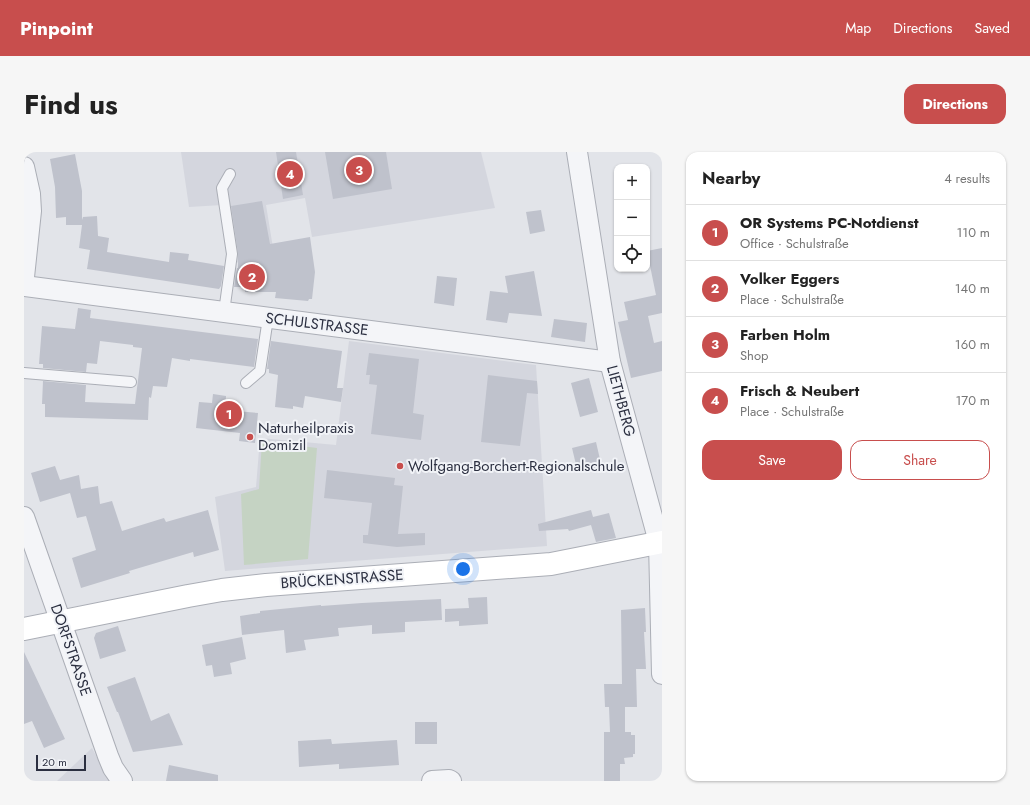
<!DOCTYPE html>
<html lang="en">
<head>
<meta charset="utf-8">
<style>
	body { margin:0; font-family:Jost,sans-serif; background:#f6f6f6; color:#222 }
	.controls { position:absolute; right:12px; top:12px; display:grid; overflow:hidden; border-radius:8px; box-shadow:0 1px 3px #0004 }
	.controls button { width:36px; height:36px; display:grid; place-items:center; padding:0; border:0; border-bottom:1px solid #e0e0e0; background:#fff; color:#222; font:20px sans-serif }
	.scale { position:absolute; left:12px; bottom:10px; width:50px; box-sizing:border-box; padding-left:4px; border:2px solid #2b2f40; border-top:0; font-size:11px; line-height:14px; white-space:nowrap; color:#2b2f40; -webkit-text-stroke:3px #f1f3f7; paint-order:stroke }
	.you { position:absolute; left:439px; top:417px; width:14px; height:14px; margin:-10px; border:3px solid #fff; border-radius:50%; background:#1a73e8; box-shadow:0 0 0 6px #1a73e833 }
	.badge { display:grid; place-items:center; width:26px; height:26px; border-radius:50%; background:#c84e4d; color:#fff; font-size:13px; font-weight:700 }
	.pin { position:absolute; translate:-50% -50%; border:2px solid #fff; box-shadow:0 1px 4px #0006 }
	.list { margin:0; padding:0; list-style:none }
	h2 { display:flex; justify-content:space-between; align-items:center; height:52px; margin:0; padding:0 16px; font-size:17px }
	h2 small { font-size:13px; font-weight:400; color:#767676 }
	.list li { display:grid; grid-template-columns:26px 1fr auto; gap:12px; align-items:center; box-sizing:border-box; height:56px; padding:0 16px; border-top:1px solid #e0e0e0 }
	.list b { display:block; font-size:15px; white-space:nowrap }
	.list p { margin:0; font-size:13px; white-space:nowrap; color:#767676 }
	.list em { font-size:13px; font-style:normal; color:#767676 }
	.actions { display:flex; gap:8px; padding:12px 16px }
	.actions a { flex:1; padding:9px 0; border:1px solid #c84e4d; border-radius:12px; text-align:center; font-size:14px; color:#c84e4d }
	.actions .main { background:#c84e4d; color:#fff }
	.icon { flex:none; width:22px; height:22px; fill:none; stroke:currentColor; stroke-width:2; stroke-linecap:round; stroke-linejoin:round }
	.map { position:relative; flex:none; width:638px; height:629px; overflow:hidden; border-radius:12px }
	header { display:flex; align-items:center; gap:24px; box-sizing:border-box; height:56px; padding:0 20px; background:#c84e4d; color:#fff }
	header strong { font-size:19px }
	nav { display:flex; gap:22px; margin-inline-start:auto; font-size:14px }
	.intro { display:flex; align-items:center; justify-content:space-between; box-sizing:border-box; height:96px; padding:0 24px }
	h1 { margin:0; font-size:28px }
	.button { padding:10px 18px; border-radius:12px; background:#c84e4d; color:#fff; font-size:14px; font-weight:700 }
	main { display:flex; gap:24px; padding:0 24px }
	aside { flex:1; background:#fff; border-radius:12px; box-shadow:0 1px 3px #0004 }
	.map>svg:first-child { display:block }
</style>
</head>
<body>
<header>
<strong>Pinpoint</strong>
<nav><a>Map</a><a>Directions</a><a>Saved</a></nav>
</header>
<div class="intro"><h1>Find us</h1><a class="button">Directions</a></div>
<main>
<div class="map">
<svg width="638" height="629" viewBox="0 0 638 629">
	<rect width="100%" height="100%" fill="#e2e4e9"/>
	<!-- built -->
	<g fill="#d4d6de">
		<polygon points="157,0 457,0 471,56 288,85 281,46 242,53 251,108 206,111 198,53 165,55"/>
		<polygon points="325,189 512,213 523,394 201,419 191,345 232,335 236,286 312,293"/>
		<polygon points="68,596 85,629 33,629"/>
	</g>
	<!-- green -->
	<polygon fill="#c5d3c3" points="238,289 293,296 284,407 220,413 217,342 235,337"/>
	<!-- building -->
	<g fill="#bfc2cc">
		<polygon points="252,0 272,0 279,43 259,47"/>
		<polygon points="301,0 362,0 368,37 309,47"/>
		<polygon points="51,2 58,39 58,68 59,65 73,64 74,84 85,86 83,100 145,110 146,100 165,102 164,108 200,114 197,134 195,137 63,117 66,98 55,96 58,73 42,73 42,65 32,66 31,35 26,7"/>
		<polygon points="238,49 246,92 286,85 291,120 288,147 285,147 284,149 251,146 252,140 221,140 221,135 210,135 213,116 214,116 214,101 207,54"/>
		<polygon points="517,58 521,79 506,82 502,60"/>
		<polygon points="638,96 638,161 624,164 630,191 638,189 638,219 607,226 594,170 604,168 600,150 632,143 623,99"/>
		<polygon points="510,119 518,164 485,161 483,171 462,168 466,139 484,141 481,124"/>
		<polygon points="413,124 433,126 430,154 410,151"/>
		<polygon points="54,156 67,158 66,166 234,187 230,215 166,207 166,209 148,206 143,235 129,234 127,246 125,245 124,268 21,265 21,252 18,252 19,229 62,233 61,250 111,252 118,196 109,195 109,193 76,189 73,212 63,211 62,220 19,216 19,212 15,212 18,174 51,177"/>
		<polygon points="530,167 563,171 561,190 527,185"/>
		<polygon points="247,189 318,199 313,236 319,236 317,250 281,244 279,256 269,254 269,257 251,255 254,223 245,221 245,217 243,217"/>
		<polygon points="345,201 395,207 389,261 400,263 397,288 347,282 353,233 345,232 346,223 342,223"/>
		<polygon points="464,223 513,229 514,242 503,241 496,294 457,290"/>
		<polygon points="565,226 574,260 556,265 547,231"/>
		<polygon points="189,242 202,244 201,258 234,261 231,291 215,289 216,281 172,276 175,250 188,251"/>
		<polygon points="572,290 578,316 554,321 548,296"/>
		<polygon points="31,314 36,328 55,323 57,337 74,334 76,352 88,349 98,379 140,366 142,370 184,358 195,398 170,405 169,400 105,419 106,421 57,436 48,406 72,398 62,364 53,366 46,341 16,350 7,321"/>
		<polygon points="303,318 371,326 370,333 379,334 374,382 401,381 401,393 373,395 339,391 339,383 344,383 348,351 300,346"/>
		<polygon points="567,358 569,365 585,361 592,386 572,390 567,373 545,379 544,377 515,379 514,372"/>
		<polygon points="463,445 464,472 435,474 435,469 421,470 421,457 445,456 444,446"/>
		<polygon points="417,447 418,468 381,470 381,480 348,482 348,473 314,476 315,484 280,488 282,498 262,501 260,478 218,483 216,464 236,461 236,459 297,453 297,454 338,451"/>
		<polygon points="621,456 622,480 620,480 622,517 612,517 613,555 601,555 601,580 607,580 607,583 611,583 611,602 609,602 609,605 600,606 601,612 596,612 596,629 580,629 580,580 586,580 585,555 581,555 580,532 598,532 597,458"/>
		<polygon points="94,474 102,499 76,507 70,486 72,481"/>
		<polygon points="218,485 222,507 206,511 208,522 190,525 188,513 182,514 178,493"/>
		<polygon points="0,500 41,587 20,596 8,569 0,572"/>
		<polygon points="111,525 127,569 145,561 159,593 109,600 94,560 93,560 83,535"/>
		<rect x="391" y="570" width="22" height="22"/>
		<polygon points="307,587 308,592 373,588 375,613 315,617 315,612 275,615 274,589"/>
		<polygon points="145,613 194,623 194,629 142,629"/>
	</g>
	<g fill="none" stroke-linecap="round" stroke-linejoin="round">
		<defs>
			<g id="lane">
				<polyline points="200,160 208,102 198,36 206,22"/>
				<polyline points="0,221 107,230"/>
				<polyline points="222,231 236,219 244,166"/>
			</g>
			<g id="street">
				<polyline points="553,0 586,210 635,390 638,522"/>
				<polyline points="0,15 6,42 7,59 0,125"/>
				<polyline points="0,134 586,210"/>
				<polyline points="0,365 84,604 89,616 98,629"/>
				<polyline points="408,629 425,628 427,629"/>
			</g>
			<polyline id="secondary" points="0,477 164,444 198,438 242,433 527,412 638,390"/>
		</defs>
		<!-- lane casing -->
		<use href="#lane" stroke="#abaeb6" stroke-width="12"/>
		<!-- street casing -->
		<use href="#street" stroke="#abaeb6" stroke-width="22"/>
		<!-- secondary casing -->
		<use href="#secondary" stroke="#abaeb6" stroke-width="24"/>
		<!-- lane -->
		<use href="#lane" stroke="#f4f5f8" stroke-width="10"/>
		<!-- street -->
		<use href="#street" stroke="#f4f5f8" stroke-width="20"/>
		<!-- secondary -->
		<use href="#secondary" stroke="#fff" stroke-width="22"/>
	</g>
	<!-- markers -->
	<g fill="#c84e4d" stroke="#f1f3f7" stroke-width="1.5">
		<circle cx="226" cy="285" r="4"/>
		<circle cx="376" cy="314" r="4"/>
	</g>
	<g text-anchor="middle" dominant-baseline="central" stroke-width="4" stroke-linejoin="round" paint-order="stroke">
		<!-- street labels -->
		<g font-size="15" fill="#2b2f40" stroke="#f1f3f7">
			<text transform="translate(293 172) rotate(7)">SCHULSTRASSE</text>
			<text transform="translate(597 249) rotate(75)">LIETHBERG</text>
			<text transform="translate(318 427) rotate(-4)">BRÜCKENSTRASSE</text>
			<text transform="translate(47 498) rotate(71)">DORFSTRASSE</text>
		</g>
		<!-- poi labels -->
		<g font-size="15" fill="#2b2f40" stroke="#f1f3f7" text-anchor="start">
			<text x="234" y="276">Naturheilpraxis<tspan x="234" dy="17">Domizil</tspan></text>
			<text x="384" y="314">Wolfgang-Borchert-Regionalschule</text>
		</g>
	</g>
</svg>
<div class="controls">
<button>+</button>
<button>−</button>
<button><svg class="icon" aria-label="locate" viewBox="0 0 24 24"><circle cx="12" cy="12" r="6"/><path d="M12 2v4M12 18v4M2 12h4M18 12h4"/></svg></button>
</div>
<div class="scale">20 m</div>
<div class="you"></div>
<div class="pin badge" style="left:205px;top:262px">1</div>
<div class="pin badge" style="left:228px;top:125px">2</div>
<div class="pin badge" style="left:335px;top:18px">3</div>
<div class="pin badge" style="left:266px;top:22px">4</div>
</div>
<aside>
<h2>Nearby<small>4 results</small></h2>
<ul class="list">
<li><span class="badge">1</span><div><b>OR Systems PC-Notdienst</b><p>Office · Schulstraße</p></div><em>110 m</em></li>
<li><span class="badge">2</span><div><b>Volker Eggers</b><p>Place · Schulstraße</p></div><em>140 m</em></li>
<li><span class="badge">3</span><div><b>Farben Holm</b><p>Shop</p></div><em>160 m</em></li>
<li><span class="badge">4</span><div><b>Frisch &amp; Neubert</b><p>Place · Schulstraße</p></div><em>170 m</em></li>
</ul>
<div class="actions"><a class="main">Save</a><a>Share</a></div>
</aside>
</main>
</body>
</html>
